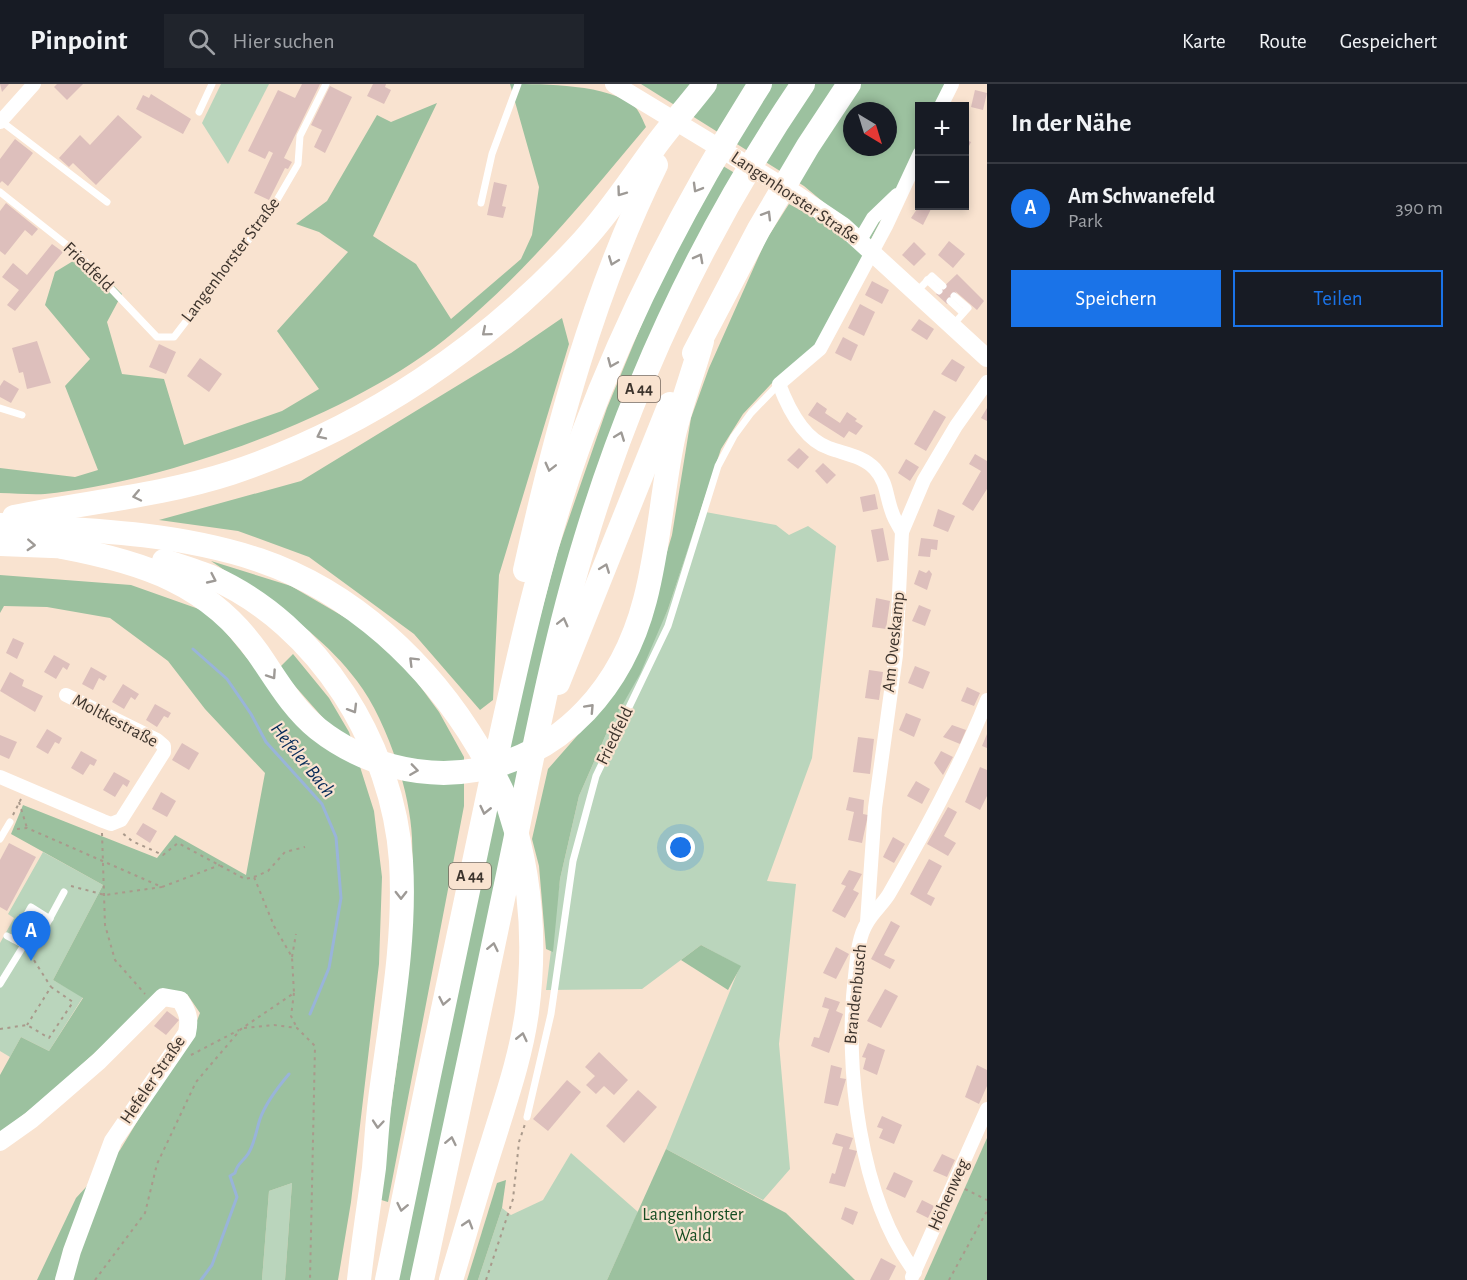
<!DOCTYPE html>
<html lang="de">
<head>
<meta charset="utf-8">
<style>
	body { margin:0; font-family:"Alegreya Sans",sans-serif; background:#20242c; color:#f1f3f6 }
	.controls { position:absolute; right:18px; top:18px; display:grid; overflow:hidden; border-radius:0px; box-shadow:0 3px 9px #0003 }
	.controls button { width:54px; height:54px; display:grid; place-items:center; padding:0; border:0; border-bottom:2px solid #363941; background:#171b24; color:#f1f3f6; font:30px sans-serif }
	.compass { position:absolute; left:843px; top:18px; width:54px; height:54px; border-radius:50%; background:#171b24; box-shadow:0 3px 9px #0003; rotate:142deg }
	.you { position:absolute; left:681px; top:764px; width:21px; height:21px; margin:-15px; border:4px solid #fff; border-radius:50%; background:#1a73e8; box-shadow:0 0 0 9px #1a73e833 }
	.badge { display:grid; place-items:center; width:39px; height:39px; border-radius:50%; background:#1a73e8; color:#fff; font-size:20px; font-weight:700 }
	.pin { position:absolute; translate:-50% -50px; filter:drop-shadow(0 2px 3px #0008) }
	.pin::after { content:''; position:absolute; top:32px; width:21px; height:18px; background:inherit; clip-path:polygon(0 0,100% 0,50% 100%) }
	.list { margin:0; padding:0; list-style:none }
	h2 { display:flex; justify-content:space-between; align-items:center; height:78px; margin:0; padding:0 24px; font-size:26px }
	h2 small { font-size:20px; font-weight:400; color:#9ea1a6 }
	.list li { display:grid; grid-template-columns:39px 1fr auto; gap:18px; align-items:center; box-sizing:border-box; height:90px; padding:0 24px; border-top:2px solid #363941 }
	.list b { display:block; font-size:22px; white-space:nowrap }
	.list p { margin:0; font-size:20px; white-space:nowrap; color:#9ea1a6 }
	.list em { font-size:20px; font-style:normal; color:#9ea1a6 }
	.actions { display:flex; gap:12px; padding:18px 24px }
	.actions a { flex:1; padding:14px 0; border:2px solid #1a73e8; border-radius:0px; text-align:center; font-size:21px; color:#1a73e8 }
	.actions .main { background:#1a73e8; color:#fff }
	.icon { flex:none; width:33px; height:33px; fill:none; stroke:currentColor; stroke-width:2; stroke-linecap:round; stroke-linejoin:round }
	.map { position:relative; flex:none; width:987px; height:1196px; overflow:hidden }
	header { display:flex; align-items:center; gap:36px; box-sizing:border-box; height:84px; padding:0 30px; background:#171b24; border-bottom:2px solid #363941 }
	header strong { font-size:28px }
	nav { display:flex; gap:33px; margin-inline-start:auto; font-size:21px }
	.search { width:420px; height:54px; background:#20242c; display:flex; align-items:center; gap:15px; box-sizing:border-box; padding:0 21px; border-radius:0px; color:#9ea1a6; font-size:22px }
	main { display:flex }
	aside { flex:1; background:#171b24 }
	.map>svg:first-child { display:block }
</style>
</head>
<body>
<header>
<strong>Pinpoint</strong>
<div class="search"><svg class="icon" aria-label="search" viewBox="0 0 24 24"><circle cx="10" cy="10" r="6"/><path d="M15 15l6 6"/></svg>Hier suchen</div>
<nav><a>Karte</a><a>Route</a><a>Gespeichert</a></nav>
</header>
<main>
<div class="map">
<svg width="987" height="1196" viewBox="0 0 987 1196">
	<rect width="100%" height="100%" fill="#f9e3d0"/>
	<!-- green -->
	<g fill="#bad5bc">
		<polygon points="221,0 269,0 228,80 202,39"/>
		<polygon points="700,427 776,441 789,451 808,442 836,462 812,674 767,797 796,800 779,960 790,1085 763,1116 666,1065 740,882 701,861 642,905 546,906 560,795 579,712 607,648 668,525"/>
		<polygon points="43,768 103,801 53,896 83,913 49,967 21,953 10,973 0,967 0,859 14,834 8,830"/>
		<polygon points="571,1069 638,1128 607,1196 478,1196 502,1124 511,1131 543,1116"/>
		<polygon points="292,1099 285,1196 262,1196 269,1107"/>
	</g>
	<!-- forest -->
	<g fill="#9cc19f" fill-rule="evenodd">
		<path d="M510,0C544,0 609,0 635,23C640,28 643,37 646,43C585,116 527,187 454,248C359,329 169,398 45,410C31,411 15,409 0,409V384L75,393L98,386L65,302L90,275L45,221L55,188L83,171L122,210L107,238L122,290L164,295L184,361L282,327L319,305L277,247L348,168L319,148L296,140L327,117L377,31L391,38L437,19L373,152L416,180L451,235L521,175L532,151L539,103Z"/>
		<path d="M641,0H953L941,22H920L919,64L870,157L804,102ZM852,27H888V63H852Z"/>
		<polygon points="723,82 738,91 615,341 413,1196 395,1196 511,644 557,469 607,324 658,201"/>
		<polygon points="789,120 824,139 866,170 819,259 771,300 743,330 721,365 668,525 640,590 607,648 579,712 560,795 553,868 546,865 539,782 532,755 548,685 591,636 646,538 672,451 691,334 709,284 766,156"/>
		<polygon points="562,234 569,260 499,491 493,616 480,626 414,550 309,473 238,447 159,436 301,397 511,269"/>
		<path d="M211,477L291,502L358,541L406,583L439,628L464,673V722L388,1118L378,1115C394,995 417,875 412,754C410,706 386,635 357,597C319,546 263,513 211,477Z"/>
		<polygon points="0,491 131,501 210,529 269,601 324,635 279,584 293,570 329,614 349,648 374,727 382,793 379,880 351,1118 338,1196 285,1196 292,1099 269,1107 262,1196 37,1196 76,1114 120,1066 195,942 200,929 187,910 163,906 50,1010 0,1049 0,991 21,953 49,967 83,914 53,896 103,801 11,750 23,721 157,774 175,751 246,791 265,689 205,625 168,577 110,534 47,523 4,522 0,529"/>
		<polygon points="701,861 741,882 728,906 681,876"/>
		<polygon points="987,1054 987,1196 924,1196"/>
		<polygon points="666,1065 786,1129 855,1196 607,1196"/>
		<polygon points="506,1096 502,1124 478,1196 467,1196 497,1099"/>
	</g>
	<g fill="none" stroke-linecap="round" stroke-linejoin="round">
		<!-- stream -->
		<g stroke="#99b4d9" stroke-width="3">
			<polyline points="193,565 227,595 251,630 266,658 322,720 336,753 341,814 329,884 310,930"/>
			<path d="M201,1196L212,1181L237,1113L230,1092L235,1089C237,1079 243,1078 248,1070C255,1059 256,1047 260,1035C266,1018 278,1003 289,990"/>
		</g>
	</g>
	<!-- building -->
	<g fill="#ddbfbc">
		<polygon points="0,0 9,0 2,8"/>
		<polygon points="57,0 83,0 67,16 54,3"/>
		<polygon points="302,0 320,0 284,74 292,78 288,85 285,84 269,116 254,109 273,69 269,67 265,75 248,67 278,6 295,14"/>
		<polygon points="373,0 386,0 385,3 391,6 384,20 367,12"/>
		<polygon points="330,2 352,13 325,69 314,63 322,46 311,41"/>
		<polygon points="975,6 987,9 983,26 971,23"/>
		<polygon points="151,10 191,35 183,50 136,25 143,11 149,14"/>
		<polygon points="118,31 142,53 96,101 73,79 69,83 59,74 80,51 90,61"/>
		<polygon points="15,55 33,69 8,102 2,97 0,99 0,75"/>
		<polygon points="964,55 971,58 964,72"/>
		<polygon points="494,98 507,101 502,122 506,123 503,134 487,131"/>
		<polygon points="6,119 38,145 32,152 25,146 5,171 0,167 0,127"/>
		<polygon points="919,122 931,125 923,141 911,134"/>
		<polygon points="949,157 965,170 953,184 938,171"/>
		<polygon points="914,158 926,170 914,182 902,171"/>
		<polygon points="52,160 63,168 15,227 7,221 19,206 2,193 13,179 27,191"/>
		<polygon points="957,190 984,217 977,226 955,207 957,210 947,220 936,210"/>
		<polygon points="872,197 889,206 882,220 865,211"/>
		<polygon points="860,220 875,228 864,252 848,244"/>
		<polygon points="919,235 934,245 927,256 911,246"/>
		<polygon points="843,253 858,261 851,277 835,269"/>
		<polygon points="37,257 51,299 27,305 23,288 19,289 12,264"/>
		<polygon points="159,260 176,268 166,290 149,283"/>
		<polygon points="200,274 222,290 209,308 187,292"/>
		<polygon points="952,275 965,283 956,298 941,290"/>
		<polygon points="4,296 19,305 11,319 0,313 0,302"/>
		<polygon points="817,318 827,325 825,329 840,339 847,328 857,335 855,337 863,342 856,351 849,347 844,354 808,331"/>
		<polygon points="987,324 987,337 981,334"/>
		<polygon points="934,326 946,333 926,367 914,360"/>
		<polygon points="799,364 809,373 798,385 787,376"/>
		<polygon points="975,370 987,377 987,405 973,427 962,420 981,387 969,380"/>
		<polygon points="906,375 919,383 910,397 898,389"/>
		<polygon points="823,379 836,391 827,400 815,387"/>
		<polygon points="875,410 878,425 863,428 860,413"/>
		<polygon points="938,425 955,432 948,448 933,442"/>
		<polygon points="883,444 889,476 877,478 871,446"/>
		<polygon points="921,454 938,456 937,466 931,465 930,473 918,472"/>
		<polygon points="919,486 926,489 929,486 932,490 927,506 914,500"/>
		<polygon points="876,514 890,517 886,545 872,543"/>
		<polygon points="919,521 931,526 925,542 912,537"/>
		<polygon points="13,554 24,559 17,575 6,569"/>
		<polygon points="54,571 70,580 67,586 63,583 56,595 44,588"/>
		<polygon points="915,582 930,588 923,605 908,599"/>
		<polygon points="91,583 107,592 104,597 99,594 93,606 82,600"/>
		<polygon points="869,586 883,588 879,616 865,614"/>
		<polygon points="10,588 24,596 22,602 43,612 35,628 0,607"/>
		<polygon points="123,600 139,610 135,616 131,613 124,625 112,618"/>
		<polygon points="967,603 980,609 974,622 961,617"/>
		<polygon points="155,620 171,629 168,634 164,632 157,643 146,636"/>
		<polygon points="906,629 921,635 914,653 899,646"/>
		<polygon points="952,641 966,646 960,660 943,653"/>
		<polygon points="47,645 62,654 59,660 55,658 48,670 36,663"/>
		<polygon points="987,650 987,664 982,662"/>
		<polygon points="0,651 17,658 9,675 0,671"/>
		<polygon points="858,653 874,655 870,690 853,688"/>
		<polygon points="182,659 199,669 189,686 172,676"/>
		<polygon points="81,667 97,676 94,682 90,680 83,691 71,684"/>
		<polygon points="941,667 953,673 943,691 934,679"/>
		<polygon points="980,683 987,686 987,712 980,726 965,718"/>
		<polygon points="114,688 130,697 127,703 123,700 115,713 103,706"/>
		<polygon points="916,697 930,705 922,720 907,712"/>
		<polygon points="161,708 176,717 167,733 152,725"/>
		<polygon points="849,713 864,716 863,730 868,731 862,759 848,756 854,728 846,726"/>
		<polygon points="948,723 957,728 944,752 956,759 948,772 927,760"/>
		<polygon points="143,739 157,747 150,759 136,750"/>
		<polygon points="893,753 905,760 894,779 883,773"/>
		<polygon points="9,759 36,773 7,827 0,823 0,776"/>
		<polygon points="929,775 942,782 927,810 935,814 931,822 910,810"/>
		<polygon points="849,786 862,790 853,806 859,809 845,834 832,827 846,802 841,800"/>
		<polygon points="891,837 900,842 884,871 895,876 890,885 871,875"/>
		<polygon points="836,863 849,870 836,895 823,889"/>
		<polygon points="885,905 898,912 881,944 867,937"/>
		<polygon points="825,913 840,918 836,927 843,930 829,969 811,962 814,953 819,954 829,925 822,923"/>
		<polygon points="167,927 179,936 166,951 154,942"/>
		<polygon points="868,959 885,966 877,991 863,985 866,974 862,973"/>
		<polygon points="599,968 628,996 614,1011 604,1002 596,1010 586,1001 595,992 585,983"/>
		<polygon points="831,981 842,984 840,994 846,995 838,1022 824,1019"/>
		<polygon points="977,981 987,986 987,1002 979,1020 965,1013"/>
		<polygon points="567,996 581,1008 548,1047 533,1035"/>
		<polygon points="638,1006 657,1023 624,1059 606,1042"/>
		<polygon points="882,1032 902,1041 894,1060 879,1054 883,1045 877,1043"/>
		<polygon points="836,1049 853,1054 849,1065 857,1067 845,1103 829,1099 832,1089 835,1090 843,1063 832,1060"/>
		<polygon points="942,1070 955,1076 947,1093 933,1087"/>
		<polygon points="894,1088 913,1097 905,1114 886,1105"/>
		<polygon points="922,1116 934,1122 928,1134 916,1128"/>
		<polygon points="845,1123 858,1128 853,1141 841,1135"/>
		<polygon points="881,1174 896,1182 889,1196 870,1196"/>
	</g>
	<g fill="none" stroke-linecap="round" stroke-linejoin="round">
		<!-- path -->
		<g stroke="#a9998b" stroke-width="2" stroke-dasharray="3 4.5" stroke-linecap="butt">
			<polyline points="19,718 27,744"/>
			<polyline points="13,731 21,715"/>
			<polyline points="17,745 27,744 162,803 220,781"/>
			<polyline points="102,749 105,841 115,876 145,910"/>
			<polyline points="254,793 268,787 285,768 305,763"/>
			<polyline points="71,802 105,811 162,803"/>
			<polyline points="30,870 51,903"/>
			<polyline points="292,873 296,850"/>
			<polyline points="294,909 291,932 297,944"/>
			<polyline points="244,944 274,941 297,944 315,962 310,1196"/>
			<polyline points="0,945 27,941 49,954 73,918 51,903 27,941"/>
			<polyline points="191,971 239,946"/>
			<polyline points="965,1105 987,1116"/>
			<polyline points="95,1196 145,1129 157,1080 196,998 241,945 294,909 292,873 274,842 254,793 245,795 178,759 163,771 132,757 121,748"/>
			<polyline points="486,1196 513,1115 519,1058 525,1040"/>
			<polyline points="949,1196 987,1127"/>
		</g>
		<!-- lane -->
		<g stroke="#fff" stroke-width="7">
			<polyline points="199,28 212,0"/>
			<polyline points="1,37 107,118"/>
			<polyline points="0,108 77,169 157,253 174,253 270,128 298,80 300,52 326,0"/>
			<polyline points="481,119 492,70 518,0"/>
			<polyline points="927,196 939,207"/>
			<polyline points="917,207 932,192 943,202"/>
			<polyline points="950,217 963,229"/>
			<polyline points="952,242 968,224 954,212"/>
			<polyline points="0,324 22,331"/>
			<polyline points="0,755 10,738"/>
			<polyline points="7,852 24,861 37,858 64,808"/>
			<polyline points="13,855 31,823 50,835"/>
			<polyline points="0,900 24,861"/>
			<polyline points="527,1033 551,930 573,777 596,692 668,542 718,382 734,352 751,329 779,300"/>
		</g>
		<!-- street -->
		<g stroke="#fff" stroke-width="14">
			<polyline points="941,22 952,0"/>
			<polyline points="0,38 34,0"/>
			<polyline points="860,156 873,134 897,111"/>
			<path d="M902,448C899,442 894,435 892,428C886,412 887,398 875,385C863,372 845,370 829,364C803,355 788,324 779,300L820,265L886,142L920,69"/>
			<polyline points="0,693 103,737 111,740 121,736 164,668 164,662 157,656 66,611"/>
			<polyline points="867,838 875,724 896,571 902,448 924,396 956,342 987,298"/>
			<path d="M915,1188C859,1114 844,981 855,892C857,875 858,853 867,839C873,828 883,820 889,810C925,747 960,683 987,616"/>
			<polyline points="912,1193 987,1025"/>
		</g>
		<!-- secondary -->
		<g stroke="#fff" stroke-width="18">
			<polyline points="614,0 797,111 843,142 987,274"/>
			<path d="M0,1058L31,1036L99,977L163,913L180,916C188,928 190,935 187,949L113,1057L72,1167L64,1196"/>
		</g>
		<!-- highway -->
		<g stroke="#fff" stroke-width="24">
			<polyline points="694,269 759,145 808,62 849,0"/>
			<path d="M14,433C86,418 160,412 231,389C366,344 487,262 583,157C609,129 631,95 654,64C670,42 688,22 705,0"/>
			<path d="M0,441C87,446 175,448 259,476C353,508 429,580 479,664C490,684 502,703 509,724C531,790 536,859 527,928C521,972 506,1015 493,1057C478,1103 465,1150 451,1196"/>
			<polyline points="0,460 77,463"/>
			<path d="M62,463C142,478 209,499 258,569C276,595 292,624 318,645C361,679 421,696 476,686C565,670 623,601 645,516C659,463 662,408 673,355C680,322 693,290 702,257"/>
			<path d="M164,477C180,482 196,487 211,493C320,541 393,662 401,777C406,857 390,938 380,1016C377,1039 376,1061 374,1084C369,1121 363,1159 359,1196"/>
			<path d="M525,486C556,347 593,209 656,81"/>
			<polyline points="558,599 670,320"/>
			<path d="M387,1196C421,1028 456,861 492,693C517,578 542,461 583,350C629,227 689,112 760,0"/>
			<path d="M422,1196C451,1059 481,923 509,786C532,676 552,565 585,457C634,295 707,141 803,0"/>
		</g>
	</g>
	<!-- one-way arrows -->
	<defs><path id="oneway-chevron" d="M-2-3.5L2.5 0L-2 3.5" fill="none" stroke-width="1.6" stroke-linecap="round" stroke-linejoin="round" transform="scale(1.5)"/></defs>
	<g stroke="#9e9a96">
		<use href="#oneway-chevron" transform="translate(697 104) rotate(120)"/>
		<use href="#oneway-chevron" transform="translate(621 108) rotate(126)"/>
		<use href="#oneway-chevron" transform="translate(767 131) rotate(-59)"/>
		<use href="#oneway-chevron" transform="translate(699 174) rotate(-62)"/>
		<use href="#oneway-chevron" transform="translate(613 177) rotate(111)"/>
		<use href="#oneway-chevron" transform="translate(486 248) rotate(140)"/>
		<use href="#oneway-chevron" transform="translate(612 279) rotate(113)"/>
		<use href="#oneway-chevron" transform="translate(321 351) rotate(154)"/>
		<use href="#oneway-chevron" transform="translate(620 352) rotate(-69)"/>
		<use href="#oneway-chevron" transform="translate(550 383) rotate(104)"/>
		<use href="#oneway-chevron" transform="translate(137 412) rotate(168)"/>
		<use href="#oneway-chevron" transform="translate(31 461) rotate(3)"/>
		<use href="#oneway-chevron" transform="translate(605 484) rotate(-69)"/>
		<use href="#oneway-chevron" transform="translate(212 495) rotate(25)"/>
		<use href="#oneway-chevron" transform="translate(563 538) rotate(-76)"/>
		<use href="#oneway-chevron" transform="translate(413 577) rotate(-135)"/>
		<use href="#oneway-chevron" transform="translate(272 591) rotate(56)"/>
		<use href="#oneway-chevron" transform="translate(590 624) rotate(-47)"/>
		<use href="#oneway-chevron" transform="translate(353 625) rotate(59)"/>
		<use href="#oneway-chevron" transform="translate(414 686) rotate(8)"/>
		<use href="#oneway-chevron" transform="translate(485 726) rotate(103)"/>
		<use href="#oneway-chevron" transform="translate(401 811) rotate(90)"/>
		<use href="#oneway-chevron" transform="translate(493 863) rotate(-78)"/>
		<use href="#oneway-chevron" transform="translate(444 917) rotate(101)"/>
		<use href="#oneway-chevron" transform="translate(522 953) rotate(-77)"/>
		<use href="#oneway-chevron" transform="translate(378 1040) rotate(95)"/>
		<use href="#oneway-chevron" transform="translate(451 1057) rotate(-78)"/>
		<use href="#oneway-chevron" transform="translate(402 1123) rotate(102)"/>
		<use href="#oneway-chevron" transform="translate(468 1140) rotate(-73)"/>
	</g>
	<g text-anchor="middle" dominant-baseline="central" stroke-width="4.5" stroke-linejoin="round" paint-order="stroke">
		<!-- shield labels -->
		<g fill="#f9e3d0" stroke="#75685e" stroke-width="1.5">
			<rect x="618" y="292" width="42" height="26" rx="4.5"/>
			<rect x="449" y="779" width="42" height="26" rx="4.5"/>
		</g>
		<g font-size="16" font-weight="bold" fill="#3d342d">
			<text x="639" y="305">A 44</text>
			<text x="470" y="792">A 44</text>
		</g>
		<!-- street labels -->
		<g font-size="18" fill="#3d342d" stroke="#f9e3d0">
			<text transform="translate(795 114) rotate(34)">Langenhorster Straße</text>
			<text transform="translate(231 176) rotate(-53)">Langenhorster Straße</text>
			<text transform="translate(88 183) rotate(44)">Friedfeld</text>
			<text transform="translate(894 558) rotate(-84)">Am Oveskamp</text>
			<text transform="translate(115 637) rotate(28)">Moltkestraße</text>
			<text transform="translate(615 652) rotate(-64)">Friedfeld</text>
			<text transform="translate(856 910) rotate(-84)">Brandenbusch</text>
			<text transform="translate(153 996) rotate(-56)">Hefeler Straße</text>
			<text transform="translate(949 1111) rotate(-66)">Höhenweg</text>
		</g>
		<!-- park labels -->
		<g font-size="18" fill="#164d22" stroke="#f9e3d0">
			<text x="693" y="1131">Langenhorster<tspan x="693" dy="21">Wald</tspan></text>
		</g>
		<!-- water labels -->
		<g font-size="20" font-style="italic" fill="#062a58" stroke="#f9e3d0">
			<text transform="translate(303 676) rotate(51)">Hefeler Bach</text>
		</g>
	</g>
</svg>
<div class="controls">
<button>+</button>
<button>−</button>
</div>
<svg class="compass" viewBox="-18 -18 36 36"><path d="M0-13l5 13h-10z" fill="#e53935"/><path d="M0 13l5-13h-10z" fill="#9ea1a6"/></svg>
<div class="you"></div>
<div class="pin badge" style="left:31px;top:877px">A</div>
</div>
<aside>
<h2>In der Nähe<small></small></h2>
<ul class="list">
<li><span class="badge">A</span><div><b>Am Schwanefeld</b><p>Park</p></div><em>390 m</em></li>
</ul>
<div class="actions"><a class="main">Speichern</a><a>Teilen</a></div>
</aside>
</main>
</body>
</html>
